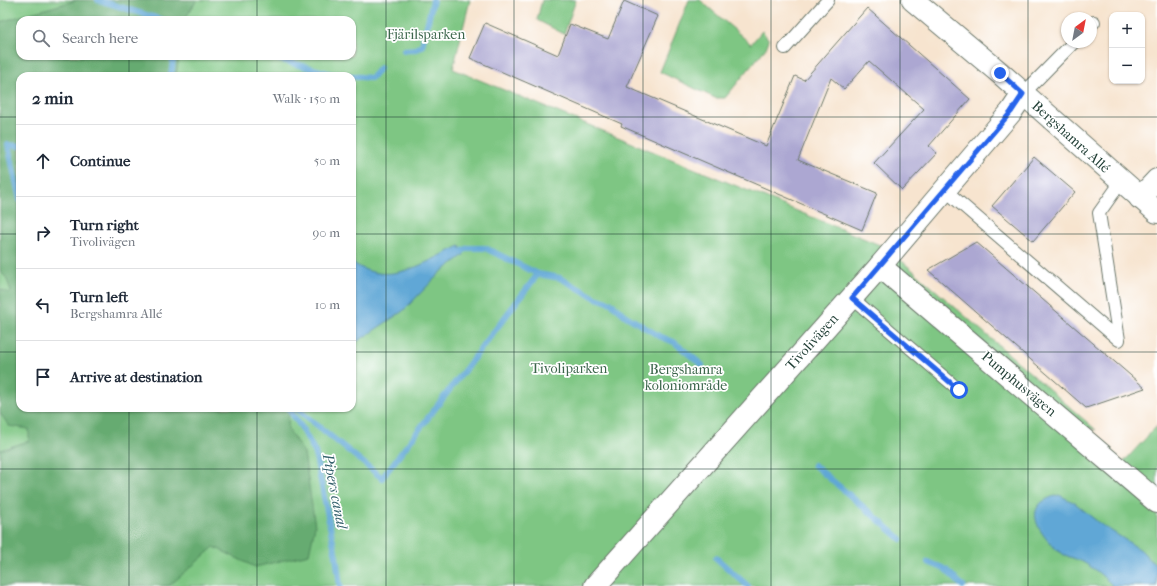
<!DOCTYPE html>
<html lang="en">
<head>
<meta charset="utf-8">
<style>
	body { margin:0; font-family:"IM FELL French Canon",serif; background:#f6f6f7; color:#1f2937 }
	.controls { position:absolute; right:12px; top:12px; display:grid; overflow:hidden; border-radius:8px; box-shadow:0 1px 3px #0004 }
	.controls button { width:36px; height:36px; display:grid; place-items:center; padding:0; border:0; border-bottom:1px solid #e0e1e3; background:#fff; color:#1f2937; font:20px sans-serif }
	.compass { position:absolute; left:1061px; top:12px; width:36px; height:36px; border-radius:50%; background:#fff; box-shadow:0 1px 3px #0004; rotate:32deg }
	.stop { position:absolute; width:12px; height:12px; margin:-9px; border:3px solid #2563eb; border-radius:50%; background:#fff }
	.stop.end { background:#2563eb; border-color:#fff; box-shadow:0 1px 4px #0008 }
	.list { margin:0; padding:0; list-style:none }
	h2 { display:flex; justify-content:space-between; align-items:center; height:52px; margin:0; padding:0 16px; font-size:17px }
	h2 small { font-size:13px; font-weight:400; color:#747a83 }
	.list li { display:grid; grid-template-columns:26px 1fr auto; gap:12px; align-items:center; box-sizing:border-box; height:72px; padding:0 16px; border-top:1px solid #e0e1e3 }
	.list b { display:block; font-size:15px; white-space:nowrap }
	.list p { margin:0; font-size:13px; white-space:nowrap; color:#747a83 }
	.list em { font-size:13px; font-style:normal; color:#747a83 }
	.icon { flex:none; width:22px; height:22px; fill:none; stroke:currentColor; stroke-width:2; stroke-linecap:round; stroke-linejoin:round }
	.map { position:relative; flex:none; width:1157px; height:586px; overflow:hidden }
	.search { position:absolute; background:#fff; box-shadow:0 1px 3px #0004; left:16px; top:16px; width:340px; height:44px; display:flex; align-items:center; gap:10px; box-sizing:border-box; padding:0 14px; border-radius:12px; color:#747a83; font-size:15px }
	.panel { position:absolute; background:#fff; box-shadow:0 1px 3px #0004; left:16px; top:72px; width:340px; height:340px; border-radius:12px }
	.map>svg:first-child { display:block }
</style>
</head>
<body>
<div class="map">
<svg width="1157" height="586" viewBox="0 0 1157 586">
	<rect width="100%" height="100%" fill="#fff"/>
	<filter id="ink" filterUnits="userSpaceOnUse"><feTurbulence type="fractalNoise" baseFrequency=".025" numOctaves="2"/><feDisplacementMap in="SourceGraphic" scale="8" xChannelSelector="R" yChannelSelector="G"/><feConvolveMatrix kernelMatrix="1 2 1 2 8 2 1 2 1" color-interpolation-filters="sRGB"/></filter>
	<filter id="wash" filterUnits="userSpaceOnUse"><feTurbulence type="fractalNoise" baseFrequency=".012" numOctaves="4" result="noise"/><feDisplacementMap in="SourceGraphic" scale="16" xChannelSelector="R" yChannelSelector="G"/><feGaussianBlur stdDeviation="0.9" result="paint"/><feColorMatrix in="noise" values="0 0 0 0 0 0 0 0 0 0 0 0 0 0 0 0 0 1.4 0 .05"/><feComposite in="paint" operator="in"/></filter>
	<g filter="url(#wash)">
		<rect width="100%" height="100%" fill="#f7e4cf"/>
		<!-- green -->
		<g fill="#7ec683" stroke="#4e825c" fill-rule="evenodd">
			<path d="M0,0H470L453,69L887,248L1096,430L1065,422L1118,468L1157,426V586H0ZM20,20H352V56H20ZM20,76H352V408H20Z"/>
			<polygon points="542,0 576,0 564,34 537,20"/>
			<polygon points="689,0 700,0 751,44 762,31 769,40 766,48 725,98 715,98 660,72"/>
		</g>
		<!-- forest -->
		<polygon fill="#66ab71" stroke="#427452" points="77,0 197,0 184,20 20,20 20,56 179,56 176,76 20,76 20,408 289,408 288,429 304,453 315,526 309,554 255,567 214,547 169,586 0,586 0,450 29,441 29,429 9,426 0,413 0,289 10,293 11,291 6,277 0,272 0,22"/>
		<!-- water -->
		<g fill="#60a7d6" stroke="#407285">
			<path d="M460,246L464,255L441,272L403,311L352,345V262C388,289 425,262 460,246Z"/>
			<path d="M1059,495L1075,503L1099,523L1141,550L1157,567V586H1113C1103,576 1094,568 1081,561C1074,558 1064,556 1058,551C1038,533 1019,504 1059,495Z"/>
		</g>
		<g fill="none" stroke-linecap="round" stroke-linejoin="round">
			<!-- stream -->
			<g stroke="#60a7d6" stroke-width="6">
				<polyline points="98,0 163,20"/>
				<polyline points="404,50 416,49 422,46 433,0"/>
				<polyline points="268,56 331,74 371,78 380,68"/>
				<polyline points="171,76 173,60 171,56"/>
				<polyline points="20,146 8,145 20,200"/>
				<polyline points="456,255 468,248 485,248 538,274 560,278 596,298 611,303 626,316 659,336 674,342 702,365"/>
				<polyline points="288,408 302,428 315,452 336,556 340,586"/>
				<polyline points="296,408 382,478 538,274"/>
				<polyline points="814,465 901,539"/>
				<polyline points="716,558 748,586"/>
				<polyline points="928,562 945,569 963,586"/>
			</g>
		</g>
		<g id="blocks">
			<!-- building -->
			<g fill="#aca7d2">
				<polygon points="624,1 658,16 627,87 766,146 795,76 804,80 867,8 970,99 929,146 937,153 902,190 874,163 924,109 869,61 844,89 831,78 798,160 877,193 862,230 621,126 622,124 470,58 485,23 558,55 570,24 608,39"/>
				<polygon points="1034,157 1075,192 1033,241 992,206"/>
				<polygon points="976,242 1145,388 1086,408 928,270"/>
			</g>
		</g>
	</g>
	<g filter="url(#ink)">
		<use href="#blocks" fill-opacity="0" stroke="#6b776a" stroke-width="1"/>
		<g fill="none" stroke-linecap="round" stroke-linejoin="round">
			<defs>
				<g id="service">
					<polyline points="1091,25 1094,22"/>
					<polyline points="785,48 828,0"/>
					<polyline points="1023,94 1074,42"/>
					<polyline points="945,190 1119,340 1099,213 1121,182"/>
					<polyline points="852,298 959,390"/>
				</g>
				<g id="minor">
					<polyline points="913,0 1000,73 1157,212"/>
					<polyline points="1140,198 1157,180"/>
					<polyline points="880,266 1157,502"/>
					<polyline points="595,586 880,266 1011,112 1023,94"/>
				</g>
			</defs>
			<!-- service casing -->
			<use href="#service" stroke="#6b776a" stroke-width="14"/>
			<!-- minor casing -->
			<use href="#minor" stroke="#6b776a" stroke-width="24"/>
			<!-- service -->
			<use href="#service" stroke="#fff" stroke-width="12"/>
			<!-- minor -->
			<use href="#minor" stroke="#fff" stroke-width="22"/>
		</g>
	</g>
	<g fill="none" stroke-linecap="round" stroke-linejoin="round" filter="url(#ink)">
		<!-- route -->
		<polyline stroke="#2563eb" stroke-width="5" points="959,390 852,298 1011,112 1023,94 1000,73"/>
	</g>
	<!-- grid -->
	<path fill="none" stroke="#1f3d34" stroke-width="1" stroke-opacity="0.55" d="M129,0V20M257,0V20M386,0V586M514,0V586M643,0V586M771,0V586M900,0V586M1028,0V586M129,56V76M257,56V76M0,117H20M352,117H1157M0,234H20M352,234H1157M0,352H20M352,352H1157M129,408V586M257,408V586M0,469H1157"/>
	<g text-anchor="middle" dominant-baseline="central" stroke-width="3.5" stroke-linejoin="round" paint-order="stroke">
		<!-- park labels -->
		<g font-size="14" fill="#3c664c" stroke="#fff">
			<text x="426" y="34">Fjärilsparken</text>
			<text x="569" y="368">Tivoliparken</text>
			<text x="686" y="369">Bergshamra<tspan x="686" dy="16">koloniområde</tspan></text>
		</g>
		<!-- street labels -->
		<g font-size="14" fill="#1f3d34" stroke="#fff">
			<text transform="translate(1071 137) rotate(42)">Bergshamra Allé</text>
			<text transform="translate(812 342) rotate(-48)">Tivolivägen</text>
			<text transform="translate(1019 384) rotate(40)">Pumphusvägen</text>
		</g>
		<!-- water labels -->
		<g font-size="15" font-style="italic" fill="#36626d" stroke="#fff">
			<text transform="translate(335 491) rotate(79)">Pipers canal</text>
		</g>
	</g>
</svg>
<div class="controls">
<button>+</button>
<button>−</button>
</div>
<svg class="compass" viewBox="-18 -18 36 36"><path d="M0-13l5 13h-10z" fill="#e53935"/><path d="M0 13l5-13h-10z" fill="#747a83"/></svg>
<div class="stop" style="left:959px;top:390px"></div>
<div class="stop end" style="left:1000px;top:73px"></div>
<div class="search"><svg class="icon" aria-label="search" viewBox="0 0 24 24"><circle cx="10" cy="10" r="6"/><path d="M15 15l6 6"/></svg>Search here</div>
<section class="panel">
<h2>2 min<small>Walk · 150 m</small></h2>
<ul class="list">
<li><svg class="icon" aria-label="ahead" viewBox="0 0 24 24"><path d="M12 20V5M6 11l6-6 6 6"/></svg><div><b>Continue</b></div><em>50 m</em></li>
<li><svg class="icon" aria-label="right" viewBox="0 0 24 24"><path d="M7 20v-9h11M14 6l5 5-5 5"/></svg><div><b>Turn right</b><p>Tivolivägen</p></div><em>90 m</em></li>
<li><svg class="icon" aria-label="left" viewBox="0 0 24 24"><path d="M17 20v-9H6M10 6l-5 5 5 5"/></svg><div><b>Turn left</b><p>Bergshamra Allé</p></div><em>10 m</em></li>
<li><svg class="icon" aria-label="arrive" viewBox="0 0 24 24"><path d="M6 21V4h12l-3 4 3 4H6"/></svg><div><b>Arrive at destination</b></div></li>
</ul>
</section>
</div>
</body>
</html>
